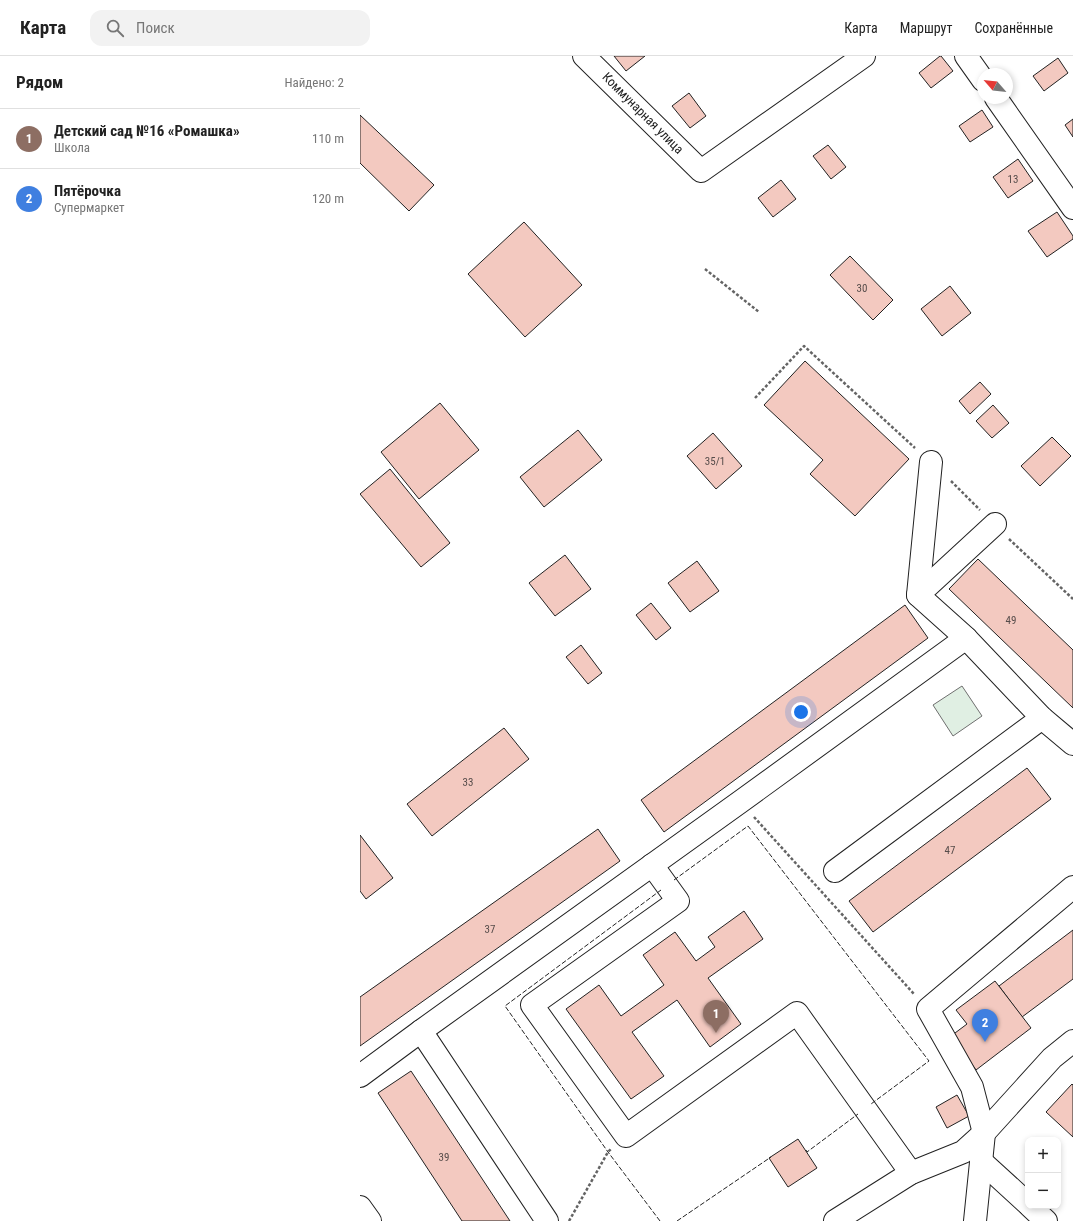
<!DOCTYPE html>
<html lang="ru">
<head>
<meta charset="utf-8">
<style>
	body { margin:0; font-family:"Roboto Condensed",sans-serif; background:#f2f2f2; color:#222 }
	.controls { position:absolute; right:12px; bottom:12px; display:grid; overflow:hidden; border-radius:8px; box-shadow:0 2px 6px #0003 }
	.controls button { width:36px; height:36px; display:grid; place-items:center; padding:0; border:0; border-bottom:1px solid #e0e0e0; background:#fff; color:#222; font:20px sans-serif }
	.compass { position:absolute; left:617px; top:12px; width:36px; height:36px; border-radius:50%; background:#fff; box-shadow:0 2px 6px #0003; rotate:298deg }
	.you { position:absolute; left:441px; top:656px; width:14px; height:14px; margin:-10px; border:3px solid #fff; border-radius:50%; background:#1a73e8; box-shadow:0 0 0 6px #1a73e833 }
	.badge { display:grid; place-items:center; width:26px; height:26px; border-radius:50%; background:#c62828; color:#fff; font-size:13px; font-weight:700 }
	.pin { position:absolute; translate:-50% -33px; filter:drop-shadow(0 1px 2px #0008) }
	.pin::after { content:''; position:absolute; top:21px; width:14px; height:12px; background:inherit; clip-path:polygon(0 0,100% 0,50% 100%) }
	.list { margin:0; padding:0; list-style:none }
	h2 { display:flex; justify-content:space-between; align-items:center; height:52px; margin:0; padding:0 16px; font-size:17px }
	h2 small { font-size:13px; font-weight:400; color:#767676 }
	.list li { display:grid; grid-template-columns:26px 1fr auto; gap:12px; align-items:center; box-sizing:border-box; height:60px; padding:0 16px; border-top:1px solid #e0e0e0 }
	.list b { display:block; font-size:15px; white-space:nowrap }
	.list p { margin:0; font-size:13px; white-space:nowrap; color:#767676 }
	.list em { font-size:13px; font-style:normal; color:#767676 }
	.icon { flex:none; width:22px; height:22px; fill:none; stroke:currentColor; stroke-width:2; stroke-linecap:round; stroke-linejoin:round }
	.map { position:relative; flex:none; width:713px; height:1165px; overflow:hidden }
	header { display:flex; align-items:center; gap:24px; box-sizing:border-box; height:56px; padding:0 20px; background:#fff; border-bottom:1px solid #e0e0e0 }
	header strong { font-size:19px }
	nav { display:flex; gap:22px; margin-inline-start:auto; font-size:14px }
	.search { width:280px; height:36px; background:#f2f2f2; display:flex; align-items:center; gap:10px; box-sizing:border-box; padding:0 14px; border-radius:12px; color:#767676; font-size:15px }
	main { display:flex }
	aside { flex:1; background:#fff }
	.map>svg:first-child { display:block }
</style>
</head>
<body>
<header>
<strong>Карта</strong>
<div class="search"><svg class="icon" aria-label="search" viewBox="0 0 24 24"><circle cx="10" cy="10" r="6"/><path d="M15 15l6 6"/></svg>Поиск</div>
<nav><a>Карта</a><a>Маршрут</a><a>Сохранённые</a></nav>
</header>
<main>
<aside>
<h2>Рядом<small>Найдено: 2</small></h2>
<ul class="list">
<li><span class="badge" style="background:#8d6e63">1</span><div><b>Детский сад №16 «Ромашка»</b><p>Школа</p></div><em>110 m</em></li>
<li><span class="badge" style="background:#3f7fe0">2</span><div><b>Пятёрочка</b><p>Супермаркет</p></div><em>120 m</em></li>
</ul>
</aside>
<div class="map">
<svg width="713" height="1165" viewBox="0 0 713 1165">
	<rect width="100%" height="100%" fill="#fff"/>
	<!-- green -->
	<polygon fill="#e0efe3" stroke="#6f6f6f" points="602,630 622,660 593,680 573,649"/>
	<!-- building -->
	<g fill="#f3c9c0" stroke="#222">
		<polygon points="254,0 285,0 266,15"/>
		<polygon points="580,0 581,0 593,15 571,32 559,17"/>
		<polygon points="698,2 708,17 684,35 673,20"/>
		<polygon points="329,37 346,60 330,72 312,50"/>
		<polygon points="622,54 633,71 610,86 599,70"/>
		<polygon points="0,59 74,129 49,155 0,107"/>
		<polygon points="713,63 713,81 705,69"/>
		<polygon points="468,89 486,111 471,123 453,100"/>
		<polygon points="658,103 673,125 648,142 633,121"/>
		<polygon points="421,124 436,143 413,161 398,142"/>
		<polygon points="697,156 713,180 713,183 687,201 668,175"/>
		<polygon points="164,166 222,229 165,281 108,218"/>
		<polygon points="490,200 533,244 513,264 470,219"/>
		<polygon points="590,230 611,257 582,280 561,253"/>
		<polygon points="445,305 549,403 495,460 450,418 463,404 404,349"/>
		<polygon points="620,326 631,338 610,358 599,345"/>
		<polygon points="80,347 119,394 59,443 21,396"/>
		<polygon points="633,349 649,367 632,382 616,365"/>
		<polygon points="218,374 242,404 184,451 160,421"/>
		<polygon points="353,377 382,410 356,433 327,400"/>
		<polygon points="692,381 711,400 680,430 661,410"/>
		<polygon points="30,413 90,487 61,511 0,438"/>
		<polygon points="205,499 231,533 195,560 169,527"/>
		<polygon points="618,503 713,594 713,652 589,533"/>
		<polygon points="337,505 359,535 330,556 308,527"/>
		<polygon points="291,547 311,572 296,584 276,559"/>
		<polygon points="545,549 568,582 304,776 281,744"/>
		<polygon points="221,589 242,617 228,628 206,601"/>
		<polygon points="144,672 169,703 72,780 47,748"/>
		<polygon points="667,712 691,743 513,876 489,845"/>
		<polygon points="238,773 260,805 0,990 0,941"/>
		<polygon points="0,779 33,822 6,843 0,835"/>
		<polygon points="384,855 403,883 348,922 381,968 350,991 317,944 272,976 304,1020 271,1043 206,953 239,929 261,960 304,929 283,899 315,876 336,905 355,891 348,881"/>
		<polygon points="713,874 713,923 662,961 639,930"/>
		<polygon points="635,925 671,972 616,1014 591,980 607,968 596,954"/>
		<polygon points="51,1015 150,1165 102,1165 18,1037"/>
		<polygon points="712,1028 713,1029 713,1081 686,1056"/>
		<polygon points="597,1039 609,1060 587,1072 576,1051"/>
		<polygon points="438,1083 457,1112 428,1131 409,1102"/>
	</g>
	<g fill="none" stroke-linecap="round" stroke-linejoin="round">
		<defs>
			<g id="minor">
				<polyline points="224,0 341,115 504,0"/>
				<polyline points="606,0 623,24"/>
				<polyline points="636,42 713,152"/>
				<polyline points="558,539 571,406"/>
				<polyline points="606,582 558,539 635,468"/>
				<polyline points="292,809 318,845 172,949 266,1080 437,957 551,1117"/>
				<polyline points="475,815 682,662"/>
				<polyline points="61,975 187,1165"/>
				<polyline points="0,1020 61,975 380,746 606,582 682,662 713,688"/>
				<polyline points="621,1105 668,1148"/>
				<polyline points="670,1150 686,1165"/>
				<polyline points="0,1151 10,1165"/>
				<polyline points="475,1165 551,1117 603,1096 624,1077 692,1002 713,985"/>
				<polyline points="615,1165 624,1077 612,1031 568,953 713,831"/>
			</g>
		</defs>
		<!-- minor casing -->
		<use href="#minor" stroke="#222" stroke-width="24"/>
		<!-- path -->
		<g stroke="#646464" stroke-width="2.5" stroke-dasharray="3 2" stroke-linecap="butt">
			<polyline points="345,213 399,256"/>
			<polyline points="395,342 444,290 555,392"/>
			<polyline points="591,425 620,454"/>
			<polyline points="649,483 713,543"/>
			<polyline points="394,761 554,938"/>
			<polyline points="209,1165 248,1096 251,1093"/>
		</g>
		<!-- minor -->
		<use href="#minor" stroke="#fff" stroke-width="22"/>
		<!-- fence -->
		<g stroke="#222" stroke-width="1" stroke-dasharray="5 2" stroke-linecap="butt">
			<polyline points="314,824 388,770 569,1005 511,1048"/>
			<polyline points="446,1094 447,1096 498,1058"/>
			<polyline points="300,1165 248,1096 145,950 301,834"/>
			<polyline points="317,1165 411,1101"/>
		</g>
	</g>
	<g text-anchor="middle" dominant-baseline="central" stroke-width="3" stroke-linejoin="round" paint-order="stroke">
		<!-- number labels -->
		<g font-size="11" fill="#564c4a">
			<text x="653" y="123">13</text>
			<text x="502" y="232">30</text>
			<text x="355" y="405">35/1</text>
			<text x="651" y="564">49</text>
			<text x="108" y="726">33</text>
			<text x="590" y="794">47</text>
			<text x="130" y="873">37</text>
			<text x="84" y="1101">39</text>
		</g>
		<!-- street labels -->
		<g font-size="13" fill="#222" stroke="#fff">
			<text transform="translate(283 57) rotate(45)">Коммунарная улица</text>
		</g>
	</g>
</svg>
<div class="controls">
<button>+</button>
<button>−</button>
</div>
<svg class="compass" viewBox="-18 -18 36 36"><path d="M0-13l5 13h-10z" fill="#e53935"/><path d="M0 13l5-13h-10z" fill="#767676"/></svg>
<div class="you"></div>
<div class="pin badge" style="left:356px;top:977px;background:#8d6e63">1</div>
<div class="pin badge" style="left:625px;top:986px;background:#3f7fe0">2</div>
</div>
</main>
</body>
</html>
